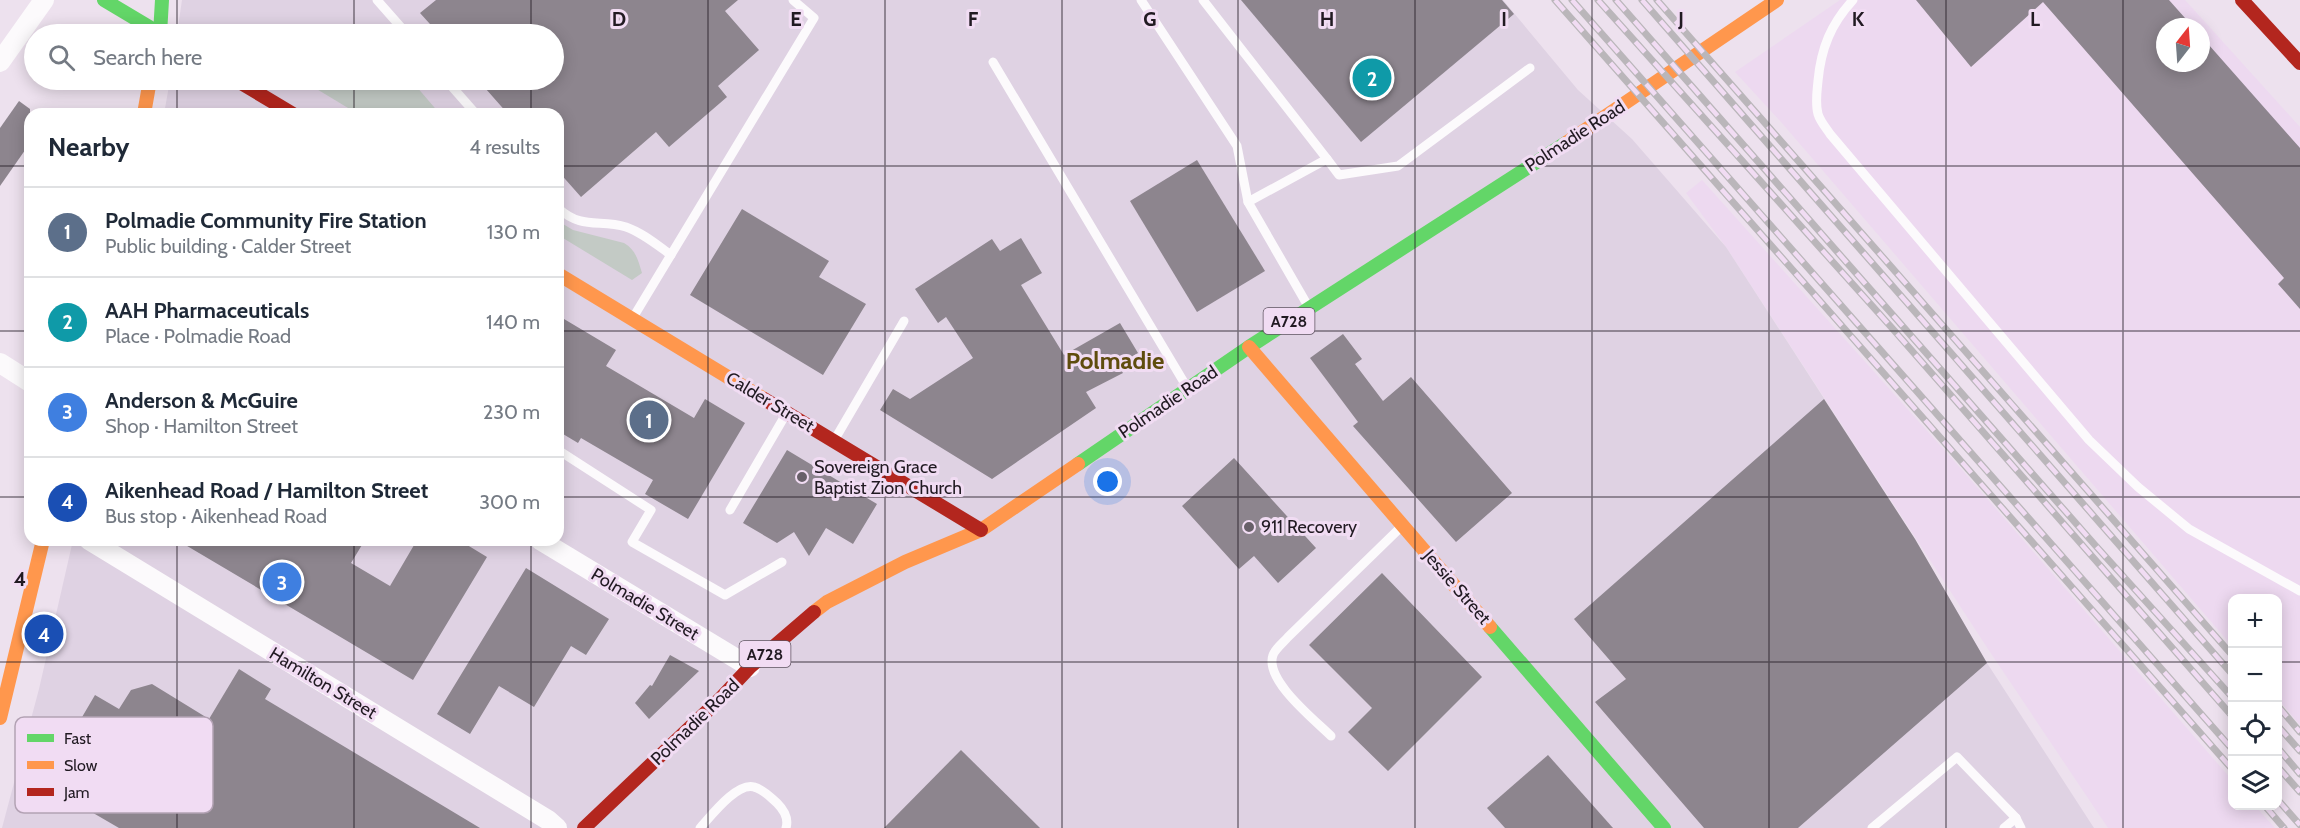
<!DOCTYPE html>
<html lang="en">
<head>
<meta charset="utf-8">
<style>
	body { margin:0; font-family:Cabin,sans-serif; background:#f6f6f7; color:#1f2937 }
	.controls { position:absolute; right:18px; bottom:18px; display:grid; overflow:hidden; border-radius:12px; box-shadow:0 3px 15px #0003 }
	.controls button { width:54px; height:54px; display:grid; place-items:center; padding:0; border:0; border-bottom:2px solid #e0e1e3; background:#fff; color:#1f2937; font:30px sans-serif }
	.compass { position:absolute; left:2156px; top:18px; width:54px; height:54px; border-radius:50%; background:#fff; box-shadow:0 3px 15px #0003; rotate:17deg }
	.you { position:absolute; left:1108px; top:482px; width:21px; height:21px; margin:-15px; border:4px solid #fff; border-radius:50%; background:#1a73e8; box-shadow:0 0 0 9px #1a73e833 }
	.badge { display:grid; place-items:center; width:39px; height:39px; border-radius:50%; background:#686069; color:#fff; font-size:20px; font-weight:700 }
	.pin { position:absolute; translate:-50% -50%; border:3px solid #fff; box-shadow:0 2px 6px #0006 }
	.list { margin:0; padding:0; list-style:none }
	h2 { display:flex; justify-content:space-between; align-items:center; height:78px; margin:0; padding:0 24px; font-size:26px }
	h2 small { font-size:20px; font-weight:400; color:#747a83 }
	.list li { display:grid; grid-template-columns:39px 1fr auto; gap:18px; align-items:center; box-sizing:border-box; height:90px; padding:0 24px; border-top:2px solid #e0e1e3 }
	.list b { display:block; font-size:22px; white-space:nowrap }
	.list p { margin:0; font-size:20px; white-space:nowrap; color:#747a83 }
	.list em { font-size:20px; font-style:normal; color:#747a83 }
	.icon { flex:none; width:33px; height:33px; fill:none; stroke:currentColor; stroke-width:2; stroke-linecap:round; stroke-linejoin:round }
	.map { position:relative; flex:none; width:2300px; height:828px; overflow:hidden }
	.search { position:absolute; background:#fff; box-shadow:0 3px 15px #0003; left:24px; top:24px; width:540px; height:66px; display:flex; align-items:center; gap:15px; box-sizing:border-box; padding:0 21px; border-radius:33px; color:#747a83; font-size:22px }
	.panel { position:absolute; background:#fff; box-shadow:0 3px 15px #0003; left:24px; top:108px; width:540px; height:438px; border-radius:18px }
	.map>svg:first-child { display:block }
</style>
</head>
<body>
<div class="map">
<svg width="2300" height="828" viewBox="0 0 2300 828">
	<rect width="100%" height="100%" fill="#ede1ee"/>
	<!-- built -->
	<g fill="#edd9f0" fill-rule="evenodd">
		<path d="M1840,0H2185L2300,127V725L2278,699V598H2232V646L1781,122L1735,72ZM2165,27H2201V63H2165Z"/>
		<polygon points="1702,180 1963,471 2232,780 2232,806 2255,806 2275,828 2108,828 1988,649 1726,247 1686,193"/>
	</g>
	<!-- industrial -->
	<polygon fill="#dfd2e3" points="182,0 1503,0 1578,90 1632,139 1726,247 1915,539 1987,663 2094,828 2,828 39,689 73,540 558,540 558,114 164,114 170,80 554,80 554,34 177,34"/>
	<!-- green -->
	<g fill="#c3cac5">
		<path d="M325,80H377C389,91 401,92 416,86L440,114H358L315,88Z"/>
		<path d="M558,221L573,230L624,243C636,250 638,260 642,273L632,280L558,235Z"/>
	</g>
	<!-- building -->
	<g fill="#8d858e">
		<polygon points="436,0 738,0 725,11 759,50 718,86 727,97 669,147 656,132 581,197 558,171 558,114 508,114 478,80 554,80 554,34 439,34 420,13"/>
		<polygon points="1241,0 1502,0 1514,14 1361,142"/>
		<polygon points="1916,0 2169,0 2193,27 2165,27 2165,63 2201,63 2201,36 2300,148 2300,309 2278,284 2284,278 2043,2 1971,67"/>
		<polygon points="19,101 30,109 30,143 0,186 0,128"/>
		<polygon points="1197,160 1265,271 1197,312 1130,201"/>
		<polygon points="742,209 829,261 819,277 866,304 823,375 690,295"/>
		<polygon points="1021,238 1042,273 1021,285 1064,355 1120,323 1138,353 1118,365 1123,373 1086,392 1096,408 992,479 880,410 893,389 910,399 973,358 946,317 938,323 915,289 992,239 1000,251"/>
		<polygon points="564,319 616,350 606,366 694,418 705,399 745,423 688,519 645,494 653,480 581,438 578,443 558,431 558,330"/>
		<polygon points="1343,334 1362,359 1355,364 1383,401 1411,377 1512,493 1456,542 1353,426 1358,422 1310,358"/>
		<polygon points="1824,399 1915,539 1987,663 1798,828 1704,828 1595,702 1626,679 1574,619"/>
		<polygon points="787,450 877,504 853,544 826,528 809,556 794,532 777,543 743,523"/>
		<polygon points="1234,458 1316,548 1278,583 1254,556 1239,569 1182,506"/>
		<polygon points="177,540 365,540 351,563 390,586 417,540 459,540 487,557 413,680"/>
		<polygon points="526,568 609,619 586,655 571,646 534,707 499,686 470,734 437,714"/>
		<polygon points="1382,573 1482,677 1388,771 1348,732 1372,708 1309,645"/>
		<polygon points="670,655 699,671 649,719 635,703 650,685 652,686"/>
		<polygon points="239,669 271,689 265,699 480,828 119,828 76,803 71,789 48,775 95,695 119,709 131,690 152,684 209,719"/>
		<polygon points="961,750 1040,828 884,828"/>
		<polygon points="1548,755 1613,828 1505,828 1487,808"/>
	</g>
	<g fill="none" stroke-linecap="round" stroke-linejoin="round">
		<!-- lane -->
		<g stroke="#fcfafc" stroke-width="9">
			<polyline points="377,0 407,34"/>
			<polyline points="1141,0 1237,146 1248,202 1308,306"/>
			<polyline points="1203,0 1327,159"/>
			<path d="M1853,0C1831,24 1821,48 1818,81C1817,92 1815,103 1818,114C1820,121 1826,128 1830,134L2089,440L2138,487L2189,529L2300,591"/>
			<polyline points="993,62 1185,384"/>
			<polyline points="446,80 476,114"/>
			<polyline points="1248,202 1327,159 1339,175 1398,166 1530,68"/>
			<path d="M558,208C582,230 599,219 626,227C643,233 657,245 671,255"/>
			<polyline points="634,316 814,18 793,0"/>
			<polyline points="835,439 904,321"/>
			<polyline points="558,450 651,510 632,542 725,595 782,562"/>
			<polyline points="730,510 786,414"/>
			<path d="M1331,736C1315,720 1264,680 1273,655C1275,649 1284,642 1288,637L1401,527"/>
			<path d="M700,828C711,816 737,782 754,787C763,789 770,797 777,803C784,810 789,818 786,828"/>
			<polyline points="1872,828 1957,757 2016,818 2021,828"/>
			<polyline points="2004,828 2016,818"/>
		</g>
		<!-- street -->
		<g stroke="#fcfafc" stroke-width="20">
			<polyline points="0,62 44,0"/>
			<polyline points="0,363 30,382"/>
			<polyline points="89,540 548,820 557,828"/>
			<polyline points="540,540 750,667"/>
		</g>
		<!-- fast -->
		<g stroke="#63d668" stroke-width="14">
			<polyline points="104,0 161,34"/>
			<polyline points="160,34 162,0"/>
			<polyline points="1078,464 1249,347 1566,143"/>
			<polyline points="1490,627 1664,828"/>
		</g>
		<!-- slow -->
		<g stroke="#ff974d" stroke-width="14">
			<polyline points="144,114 150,80"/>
			<polyline points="1566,143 1777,0"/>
			<polyline points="558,274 764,399"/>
			<polyline points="1249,347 1490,627"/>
			<polyline points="814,612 827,602 905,562 981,530 1078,464"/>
			<polyline points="0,718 43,540"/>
		</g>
		<!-- jam -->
		<g stroke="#b3261e" stroke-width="14">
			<polyline points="2242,0 2300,63"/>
			<polyline points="236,80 293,114"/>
			<polyline points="764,399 981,530"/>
			<polyline points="584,828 721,698 750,667 814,612"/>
		</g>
		<defs>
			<g id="rail">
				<polyline points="1555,0 2232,769"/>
				<polyline points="1572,0 2232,749"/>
				<polyline points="1598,0 1892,328 2232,716"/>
				<polyline points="1616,0 2095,545 2232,697"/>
				<polyline points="1642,0 2232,674"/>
				<polyline points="1657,0 2232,655"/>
				<polyline points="2278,706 2300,732"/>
				<polyline points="2278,726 2300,751"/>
				<polyline points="2278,748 2300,774"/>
				<polyline points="2278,767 2300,792"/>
				<polyline points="2278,800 2300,825"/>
				<polyline points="2265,806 2284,828"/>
			</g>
		</defs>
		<!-- rail casing -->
		<use href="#rail" stroke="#bab6ba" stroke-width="7"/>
		<!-- rail -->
		<use href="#rail" stroke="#f1dcf3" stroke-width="4.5" stroke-dasharray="14" stroke-linecap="butt"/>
	</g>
	<!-- grid -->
	<path fill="none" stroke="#211a22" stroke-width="1.5" stroke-opacity="0.55" d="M177,0V34M354,0V34M531,0V34M708,0V828M885,0V828M1062,0V828M1238,0V828M1415,0V828M1592,0V828M1769,0V828M1946,0V828M2123,0V828M177,80V114M354,80V114M531,80V114M0,166H30M558,166H2300M0,331H30M558,331H2300M0,497H30M558,497H2300M177,540V828M354,540V828M531,540V828M0,662H2232M2278,662H2300"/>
	<!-- markers -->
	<g fill="#686069" stroke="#f1dcf3" stroke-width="2">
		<circle cx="802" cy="477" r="6"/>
		<circle cx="1249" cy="527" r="6"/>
	</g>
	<g text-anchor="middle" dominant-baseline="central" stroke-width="6" stroke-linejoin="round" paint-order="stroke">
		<!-- shield labels -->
		<g fill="#f1dcf3" stroke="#5f5461" stroke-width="1.5">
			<rect x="1263.5" y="308" width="51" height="26" rx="4.5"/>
			<rect x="739.5" y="641" width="51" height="26" rx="4.5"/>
		</g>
		<g font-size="16" font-weight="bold" fill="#211a22">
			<text x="1289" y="321">A728</text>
			<text x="765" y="654">A728</text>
		</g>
		<!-- street labels -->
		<g font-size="18" fill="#211a22" stroke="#f1dcf3">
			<text transform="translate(1575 136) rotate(-33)">Polmadie Road</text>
			<text transform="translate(770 402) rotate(31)">Calder Street</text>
			<text transform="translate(1168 402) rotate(-34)">Polmadie Road</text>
			<text transform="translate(1457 587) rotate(49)">Jessie Street</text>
			<text transform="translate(645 604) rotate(31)">Polmadie Street</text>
			<text transform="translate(323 683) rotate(31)">Hamilton Street</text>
			<text transform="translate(695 722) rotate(-44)">Polmadie Road</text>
		</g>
		<!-- poi labels -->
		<g font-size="18" fill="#211a22" stroke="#f1dcf3" text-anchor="start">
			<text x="814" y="467">Sovereign Grace<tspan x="814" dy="21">Baptist Zion Church</tspan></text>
			<text x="1261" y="527">911 Recovery</text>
		</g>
		<!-- district labels -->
		<g font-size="24" font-weight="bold" fill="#5f4c0e" stroke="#f1dcf3">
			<text x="1115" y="360">Polmadie</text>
		</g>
	</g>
	<!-- legend -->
	<rect x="15" y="717" width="198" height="96" rx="9" fill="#f1dcf3" stroke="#b3a2b4" stroke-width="1.5"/>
	<rect x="27" y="734" width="27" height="8" fill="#63d668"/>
	<rect x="27" y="761" width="27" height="8" fill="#ff974d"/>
	<rect x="27" y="788" width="27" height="8" fill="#b3261e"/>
	<g font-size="16" fill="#211a22">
		<text x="64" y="744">Fast</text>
		<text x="64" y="771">Slow</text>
		<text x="64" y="798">Jam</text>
	</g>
	<g font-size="20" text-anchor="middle" font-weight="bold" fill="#211a22" stroke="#f1dcf3" stroke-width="6" stroke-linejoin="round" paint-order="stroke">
		<text x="619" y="26">D</text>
		<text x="796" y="26">E</text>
		<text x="973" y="26">F</text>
		<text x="1150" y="26">G</text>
		<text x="1327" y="26">H</text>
		<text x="1504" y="26">I</text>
		<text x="1681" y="26">J</text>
		<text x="1858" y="26">K</text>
		<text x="2035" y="26">L</text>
		<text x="20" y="586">4</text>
	</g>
</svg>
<div class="controls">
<button>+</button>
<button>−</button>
<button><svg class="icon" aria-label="locate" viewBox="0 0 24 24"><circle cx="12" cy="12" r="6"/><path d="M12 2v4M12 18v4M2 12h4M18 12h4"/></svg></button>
<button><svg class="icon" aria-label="layers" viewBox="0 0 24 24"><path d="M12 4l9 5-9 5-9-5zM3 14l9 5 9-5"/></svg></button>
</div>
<svg class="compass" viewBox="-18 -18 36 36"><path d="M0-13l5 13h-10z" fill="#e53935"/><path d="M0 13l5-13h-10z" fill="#747a83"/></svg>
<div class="you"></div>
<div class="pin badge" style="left:649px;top:420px;background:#5c6f8a">1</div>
<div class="pin badge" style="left:1372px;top:78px;background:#0f9aa8">2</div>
<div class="pin badge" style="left:282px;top:582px;background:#3f7fe0">3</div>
<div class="pin badge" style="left:44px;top:634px;background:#1a4fb4">4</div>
<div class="search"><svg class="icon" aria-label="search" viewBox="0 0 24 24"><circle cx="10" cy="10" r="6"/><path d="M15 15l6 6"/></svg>Search here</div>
<section class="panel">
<h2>Nearby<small>4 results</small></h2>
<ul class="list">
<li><span class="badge" style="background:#5c6f8a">1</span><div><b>Polmadie Community Fire Station</b><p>Public building · Calder Street</p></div><em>130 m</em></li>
<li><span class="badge" style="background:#0f9aa8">2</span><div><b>AAH Pharmaceuticals</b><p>Place · Polmadie Road</p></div><em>140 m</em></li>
<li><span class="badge" style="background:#3f7fe0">3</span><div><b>Anderson &amp; McGuire</b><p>Shop · Hamilton Street</p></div><em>230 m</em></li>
<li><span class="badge" style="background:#1a4fb4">4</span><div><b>Aikenhead Road / Hamilton Street</b><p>Bus stop · Aikenhead Road</p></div><em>300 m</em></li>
</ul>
</section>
</div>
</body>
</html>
